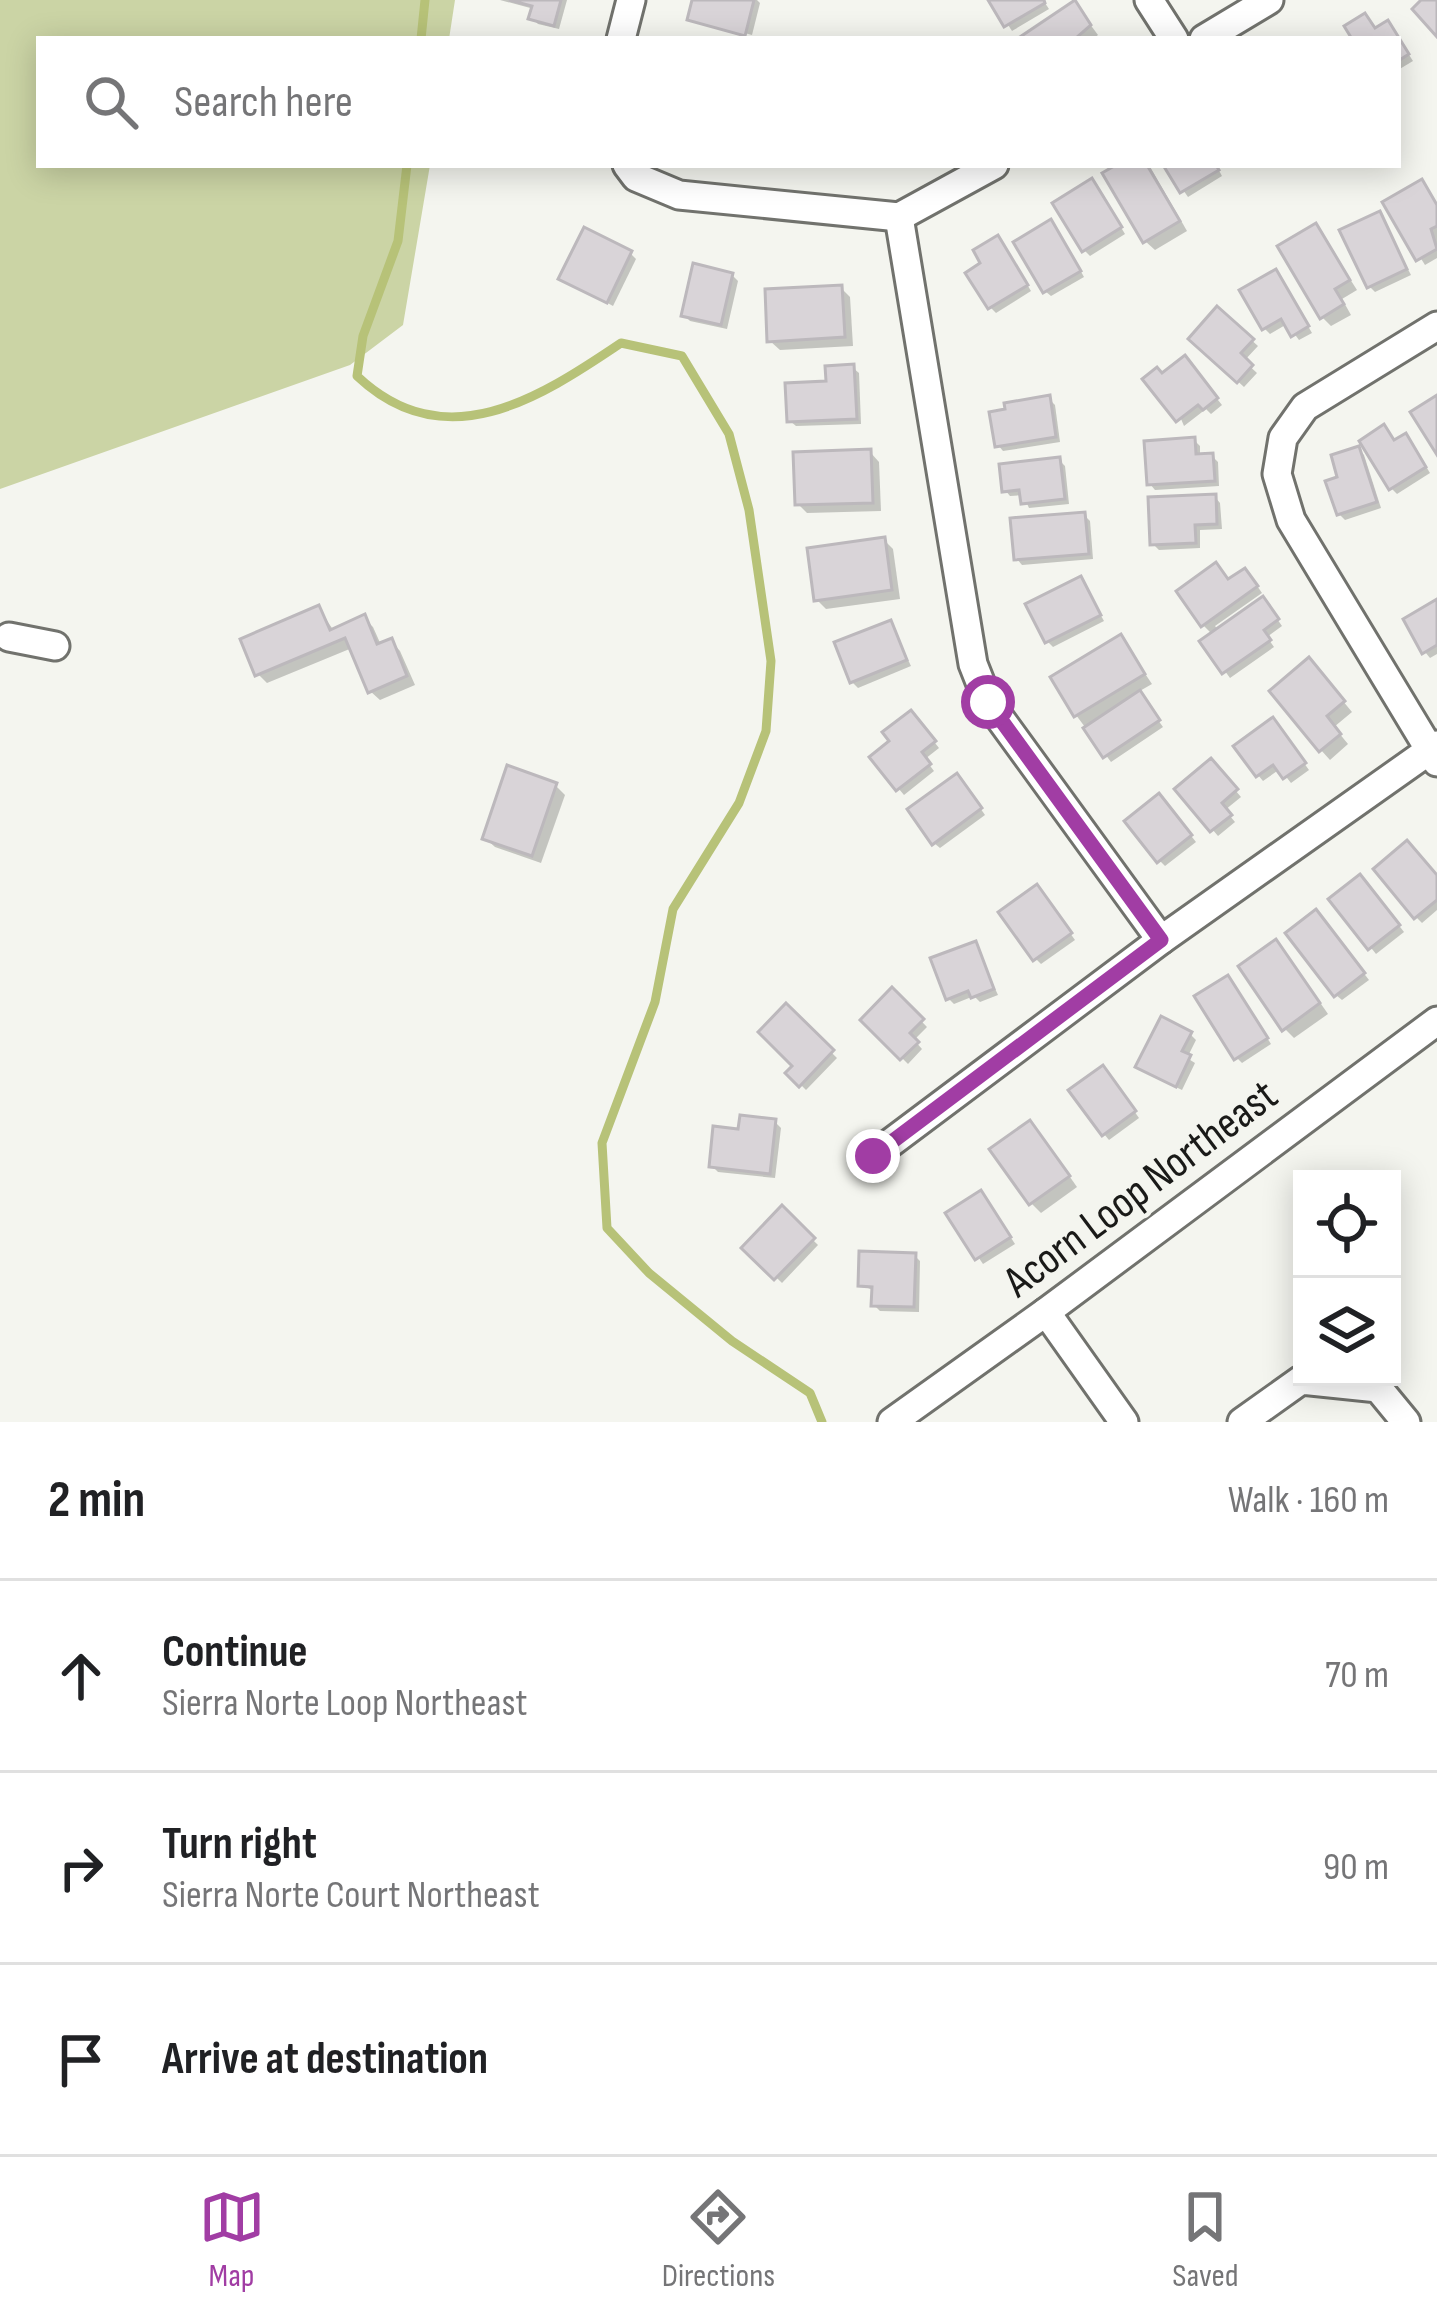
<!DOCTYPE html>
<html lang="en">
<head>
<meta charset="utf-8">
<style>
	body { margin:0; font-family:"Sofia Sans Condensed",sans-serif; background:#f2f2f2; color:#202124 }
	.controls { position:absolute; right:36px; bottom:36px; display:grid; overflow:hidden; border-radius:0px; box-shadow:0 6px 30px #0003 }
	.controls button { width:108px; height:108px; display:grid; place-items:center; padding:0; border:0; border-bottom:3px solid #e0e0e0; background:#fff; color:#202124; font:60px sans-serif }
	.stop { position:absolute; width:36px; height:36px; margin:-27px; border:9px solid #a13da4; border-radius:50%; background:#fff }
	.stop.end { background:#a13da4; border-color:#fff; box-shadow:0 3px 12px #0008 }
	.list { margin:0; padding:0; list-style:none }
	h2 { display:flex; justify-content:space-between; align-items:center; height:156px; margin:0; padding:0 48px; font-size:51px }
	h2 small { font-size:39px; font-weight:400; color:#757577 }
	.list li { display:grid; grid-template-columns:78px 1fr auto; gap:36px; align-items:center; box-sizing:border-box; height:192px; padding:0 48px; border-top:3px solid #e0e0e0 }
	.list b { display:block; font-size:45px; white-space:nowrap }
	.list p { margin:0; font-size:39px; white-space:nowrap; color:#757577 }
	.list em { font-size:39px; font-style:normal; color:#757577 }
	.icon { flex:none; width:66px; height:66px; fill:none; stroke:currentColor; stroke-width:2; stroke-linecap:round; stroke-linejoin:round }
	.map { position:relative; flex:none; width:1437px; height:1422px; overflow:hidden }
	.search { position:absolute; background:#fff; box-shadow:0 6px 30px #0003; left:36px; right:36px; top:36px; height:132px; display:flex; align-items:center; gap:30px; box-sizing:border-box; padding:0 42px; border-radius:0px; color:#757577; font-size:45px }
	.sheet { height:732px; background:#fff }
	nav { display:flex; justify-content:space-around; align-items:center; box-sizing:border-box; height:168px; border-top:3px solid #e0e0e0; background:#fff; font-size:33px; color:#757577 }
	nav a { display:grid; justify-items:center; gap:6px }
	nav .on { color:#a13da4 }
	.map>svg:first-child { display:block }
</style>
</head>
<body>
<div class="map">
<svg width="1437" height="1422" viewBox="0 0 1437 1422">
	<rect width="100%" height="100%" fill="#f4f5ef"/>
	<!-- green -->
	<polygon fill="#cbd4a5" points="0,0 455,0 449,39 39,39 39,165 430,165 403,325 350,365 0,489"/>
	<!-- shadow -->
	<g fill="#0003">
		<polygon points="500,0 567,0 559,29 538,24 532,18 534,9"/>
		<polygon points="695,0 757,0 760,3 752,35 693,19 693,22 690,20"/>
		<polygon points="992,0 1043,0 1049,9 1012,31"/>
		<polygon points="1075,4 1098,35 1093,39 1023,39"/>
		<polygon points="1393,30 1413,61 1398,70 1398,39 1356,39"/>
		<polygon points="1122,165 1149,165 1187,231 1155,250 1145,241"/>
		<polygon points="1166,165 1216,165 1222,176 1188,197"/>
		<polygon points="1422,182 1437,205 1437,258 1425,265 1386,203"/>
		<polygon points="1097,188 1125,234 1090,256 1084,250"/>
		<polygon points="1379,214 1411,275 1375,292 1369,286"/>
		<polygon points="1316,226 1357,290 1342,299 1351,315 1331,326 1322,317"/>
		<polygon points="1057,229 1084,277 1051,296 1045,291"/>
		<polygon points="1003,244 1031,291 996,313 990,307"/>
		<polygon points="630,253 636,259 613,306 562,278"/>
		<polygon points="732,275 738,281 727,329 690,321 684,315"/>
		<polygon points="1281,279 1312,333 1299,340 1287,324 1270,334 1264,328"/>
		<polygon points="841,288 850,297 853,346 780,350 770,341"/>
		<polygon points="1218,310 1258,346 1244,361 1257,373 1244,387 1192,339"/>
		<polygon points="1190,365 1222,405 1211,414 1206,409 1184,426 1163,376"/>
		<polygon points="853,368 859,373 861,424 796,426 790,421 829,384"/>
		<polygon points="1049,399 1055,405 1060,442 1003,451 998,445"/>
		<polygon points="1194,440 1200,446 1200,457 1212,456 1218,462 1219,486 1155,490 1150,484"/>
		<polygon points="1411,442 1430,473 1397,494 1391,488 1395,443"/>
		<polygon points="1358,449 1364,455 1381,508 1345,520 1339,514 1341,479"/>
		<polygon points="870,452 879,462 881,511 807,513 798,504"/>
		<polygon points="1059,460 1065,466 1069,504 1029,508 1023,495 1010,496 1005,490"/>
		<polygon points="1215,497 1220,503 1222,529 1200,530 1200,548 1159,550 1153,544"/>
		<polygon points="1084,515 1090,521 1093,559 1022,565 1017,559"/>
		<polygon points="884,540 893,549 900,599 826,609 817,600"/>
		<polygon points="1251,577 1262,593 1215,626 1219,631 1268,606 1282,626 1267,637 1274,647 1230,678 1203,641 1213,635 1203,625 1229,583"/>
		<polygon points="1080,579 1104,621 1053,647 1047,641"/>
		<polygon points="1437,603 1437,654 1430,658 1425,652"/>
		<polygon points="319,609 334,631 364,618 373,627 381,645 391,641 400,651 415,685 380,700 370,691 352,648 267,683 258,674"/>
		<polygon points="890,623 911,666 858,688 852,682"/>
		<polygon points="1121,638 1152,684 1138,692 1163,727 1111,762 1076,715"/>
		<polygon points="1318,671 1352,712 1334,727 1348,744 1330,760 1321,750"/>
		<polygon points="916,719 939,748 925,759 934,771 904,795 873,758"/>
		<polygon points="1278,727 1309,770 1291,783 1280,769 1263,781 1258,775"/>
		<polygon points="1211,762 1241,797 1225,810 1235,822 1218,836 1178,789"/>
		<polygon points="962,782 985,815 940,848 934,843"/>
		<polygon points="555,785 565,795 541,863 495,847 485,838"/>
		<polygon points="1165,803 1196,842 1165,866 1160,861"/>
		<polygon points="1437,879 1437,910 1422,923 1416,917"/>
		<polygon points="1366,883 1404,932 1376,954 1333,900"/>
		<polygon points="1042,894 1075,940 1041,964 1036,959"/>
		<polygon points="1321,918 1369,980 1342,1000 1336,995"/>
		<polygon points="975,945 998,995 980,1002 974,996 954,1004 948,998"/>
		<polygon points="1285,952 1328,1014 1294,1038 1285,1029"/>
		<polygon points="1233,984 1271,1044 1242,1063 1237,1058"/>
		<polygon points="892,991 927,1027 914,1040 922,1049 908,1064 864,1020"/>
		<polygon points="786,1008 837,1058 806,1090 789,1073 797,1066"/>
		<polygon points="1190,1034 1196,1040 1187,1058 1195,1063 1182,1090 1145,1072"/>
		<polygon points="1108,1074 1139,1118 1109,1140 1104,1134"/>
		<polygon points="775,1122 781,1128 775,1178 718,1172 712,1166 741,1133"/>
		<polygon points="1039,1133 1077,1187 1041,1213 1031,1203"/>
		<polygon points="986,1199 1015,1244 983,1264 949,1214"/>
		<polygon points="782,1210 818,1245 782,1283 746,1248"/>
		<polygon points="915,1256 920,1261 919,1312 880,1311 874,1305 875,1291 861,1285"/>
	</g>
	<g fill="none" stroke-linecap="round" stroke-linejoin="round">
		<!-- stream -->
		<g stroke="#b7c278" stroke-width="9">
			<polyline points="421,39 425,0"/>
			<path d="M407,165L398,241L363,336L357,376C445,459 538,399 621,343L682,356L729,434L749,510L771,661L766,731L739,803L673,909L655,1002L602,1143L607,1228L649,1273L732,1341L810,1393L822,1422"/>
		</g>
	</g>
	<!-- building -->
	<g fill="#d9d4d8" stroke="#bcb8bc" stroke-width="3">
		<polygon points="509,0 561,0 554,26 528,19 532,6"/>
		<polygon points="692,0 754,0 745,36 687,20"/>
		<polygon points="988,0 1044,0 1045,3 1004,27"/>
		<polygon points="1075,0 1091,25 1075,39 1017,39"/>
		<polygon points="1421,0 1437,0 1437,37 1412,9"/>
		<polygon points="1365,13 1375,28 1388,20 1409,54 1398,61 1398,39 1352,39 1344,26"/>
		<polygon points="1116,165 1147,165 1180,221 1143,243 1102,173"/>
		<polygon points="1163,165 1216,165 1219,170 1180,193"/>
		<polygon points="1092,178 1122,227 1082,252 1052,203"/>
		<polygon points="1422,179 1437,205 1437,226 1431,229 1437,249 1416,261 1382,202"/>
		<polygon points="1380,211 1407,269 1367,288 1339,230"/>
		<polygon points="1051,219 1081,271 1043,293 1013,242"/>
		<polygon points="1316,223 1350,280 1335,289 1344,304 1320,319 1277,246"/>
		<polygon points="584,227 632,251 607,303 558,279"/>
		<polygon points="998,235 1028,285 988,309 965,273 980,263 973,250"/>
		<polygon points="693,263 733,273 721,325 681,316"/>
		<polygon points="1276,269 1309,326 1291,337 1281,319 1262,330 1239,290"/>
		<polygon points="842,285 845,337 767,342 765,289"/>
		<polygon points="1217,306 1254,339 1241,353 1253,365 1237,383 1188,339"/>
		<polygon points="1185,355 1218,398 1203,410 1198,405 1176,422 1142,379 1157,367 1162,373"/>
		<polygon points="854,364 857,419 787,422 785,383 826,381 825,366"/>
		<polygon points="1050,395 1056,437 995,447 989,412 1005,409 1004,403"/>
		<polygon points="1437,395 1437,455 1410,412"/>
		<polygon points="1384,424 1394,440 1406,433 1426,467 1389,490 1359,441"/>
		<polygon points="1195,437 1196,454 1213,453 1215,481 1147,485 1144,441"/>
		<polygon points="1359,446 1377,502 1337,515 1325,481 1337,477 1331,455"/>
		<polygon points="871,449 873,503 795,505 793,452"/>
		<polygon points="1060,457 1065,499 1021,504 1019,490 1002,492 999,464"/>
		<polygon points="1216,494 1217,524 1195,525 1196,543 1150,545 1148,497"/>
		<polygon points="1085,512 1089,554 1014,560 1010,518"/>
		<polygon points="885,537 892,590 814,601 807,548"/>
		<polygon points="1216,562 1228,579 1245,568 1258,586 1201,627 1176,591"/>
		<polygon points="1081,576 1101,615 1045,643 1025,604"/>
		<polygon points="1263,596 1279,619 1264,630 1271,640 1222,674 1199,641"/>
		<polygon points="1437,599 1437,645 1422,654 1403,619"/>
		<polygon points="319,605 330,630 365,614 377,644 392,638 407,676 368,693 345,638 255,676 240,639"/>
		<polygon points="891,620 907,660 850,683 834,642"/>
		<polygon points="1121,634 1145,674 1074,717 1050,677"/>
		<polygon points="1309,657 1345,701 1327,716 1341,734 1319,752 1269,691"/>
		<polygon points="1140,690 1160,720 1103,758 1083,728"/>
		<polygon points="911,710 936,741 922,752 931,764 896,791 869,757 889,741 882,732"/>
		<polygon points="1273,717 1306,763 1283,779 1273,765 1256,777 1233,746"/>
		<polygon points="1211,758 1238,789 1222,803 1232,815 1210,832 1174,789"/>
		<polygon points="507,765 557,783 532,856 482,839"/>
		<polygon points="957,773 982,808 932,845 907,809"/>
		<polygon points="1159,793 1192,835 1157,863 1124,821"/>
		<polygon points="1407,840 1437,875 1437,900 1414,919 1373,869"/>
		<polygon points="1360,874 1400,925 1368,950 1328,899"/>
		<polygon points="1037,884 1072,933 1033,961 998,912"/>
		<polygon points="1316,909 1365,973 1334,997 1285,933"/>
		<polygon points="1276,939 1320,1003 1282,1031 1238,966"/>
		<polygon points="976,941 994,989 971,998 968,991 946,1000 930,958"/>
		<polygon points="1228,975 1268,1038 1234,1060 1194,996"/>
		<polygon points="892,987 924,1019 910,1033 919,1042 900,1060 860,1020"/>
		<polygon points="786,1003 834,1050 799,1087 785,1073 792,1066 758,1032"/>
		<polygon points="1161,1016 1192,1032 1182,1051 1191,1055 1176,1087 1135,1067"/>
		<polygon points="1103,1065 1136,1111 1102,1136 1068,1090"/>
		<polygon points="740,1115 776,1119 770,1174 709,1167 713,1126 738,1129"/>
		<polygon points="1030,1120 1070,1176 1029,1205 989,1149"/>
		<polygon points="981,1190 1011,1237 975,1260 945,1213"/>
		<polygon points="782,1205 815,1238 774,1280 741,1248"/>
		<polygon points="859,1251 916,1253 914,1307 871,1306 872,1287 858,1286"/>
	</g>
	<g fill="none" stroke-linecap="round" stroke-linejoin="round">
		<defs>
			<g id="street">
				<polyline points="1149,0 1174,39"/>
				<polyline points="621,39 631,0"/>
				<polyline points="1204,39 1269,0"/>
				<polyline points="627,165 636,177 679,195 899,217 994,165"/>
				<polyline points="899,217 973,664 988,702 1161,940 1437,745"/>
				<polyline points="1437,326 1305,407 1283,438 1277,474 1291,520 1437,762"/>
				<polyline points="9,637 55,646"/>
				<polyline points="873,1156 1161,940"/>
				<polyline points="1046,1312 1124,1422"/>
				<polyline points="892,1422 1046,1312 1437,1021"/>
				<polyline points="1242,1422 1301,1380 1378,1388 1406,1422"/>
			</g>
		</defs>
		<!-- street casing -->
		<use href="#street" stroke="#71726d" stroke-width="33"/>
		<!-- street -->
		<use href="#street" stroke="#fff" stroke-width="27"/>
	</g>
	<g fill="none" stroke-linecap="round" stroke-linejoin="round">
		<!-- route -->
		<polyline stroke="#a13da4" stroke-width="15" points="873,1156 1161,940 988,702"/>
	</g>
	<g text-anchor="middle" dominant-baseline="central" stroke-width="9" stroke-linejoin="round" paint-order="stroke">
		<!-- street labels -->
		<g font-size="45" fill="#1a1a18" stroke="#f4f5ef">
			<text transform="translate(1141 1189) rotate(-37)">Acorn Loop Northeast</text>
		</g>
	</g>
</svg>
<div class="controls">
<button><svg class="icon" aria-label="locate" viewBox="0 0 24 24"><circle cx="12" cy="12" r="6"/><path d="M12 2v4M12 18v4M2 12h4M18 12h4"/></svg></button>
<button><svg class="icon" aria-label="layers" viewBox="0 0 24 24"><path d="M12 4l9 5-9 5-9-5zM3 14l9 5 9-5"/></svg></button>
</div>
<div class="stop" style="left:988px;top:702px"></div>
<div class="stop end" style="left:873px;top:1156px"></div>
<div class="search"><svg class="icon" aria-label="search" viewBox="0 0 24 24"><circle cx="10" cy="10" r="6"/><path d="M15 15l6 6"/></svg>Search here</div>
</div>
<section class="sheet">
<h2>2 min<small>Walk · 160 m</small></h2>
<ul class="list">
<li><svg class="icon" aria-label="ahead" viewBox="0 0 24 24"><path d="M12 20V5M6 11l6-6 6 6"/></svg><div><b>Continue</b><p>Sierra Norte Loop Northeast</p></div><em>70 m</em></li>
<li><svg class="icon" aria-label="right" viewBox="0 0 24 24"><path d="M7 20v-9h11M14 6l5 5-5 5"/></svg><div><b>Turn right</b><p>Sierra Norte Court Northeast</p></div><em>90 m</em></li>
<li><svg class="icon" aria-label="arrive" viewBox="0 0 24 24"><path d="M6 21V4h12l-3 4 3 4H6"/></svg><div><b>Arrive at destination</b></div></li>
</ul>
</section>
<nav>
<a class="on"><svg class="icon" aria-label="map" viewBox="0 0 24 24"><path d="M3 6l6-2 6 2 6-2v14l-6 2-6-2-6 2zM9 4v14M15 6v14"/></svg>Map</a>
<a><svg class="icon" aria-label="directions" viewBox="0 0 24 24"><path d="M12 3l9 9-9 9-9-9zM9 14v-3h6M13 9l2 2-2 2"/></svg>Directions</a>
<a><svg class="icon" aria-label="saved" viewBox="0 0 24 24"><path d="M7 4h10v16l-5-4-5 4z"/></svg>Saved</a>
</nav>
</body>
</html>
